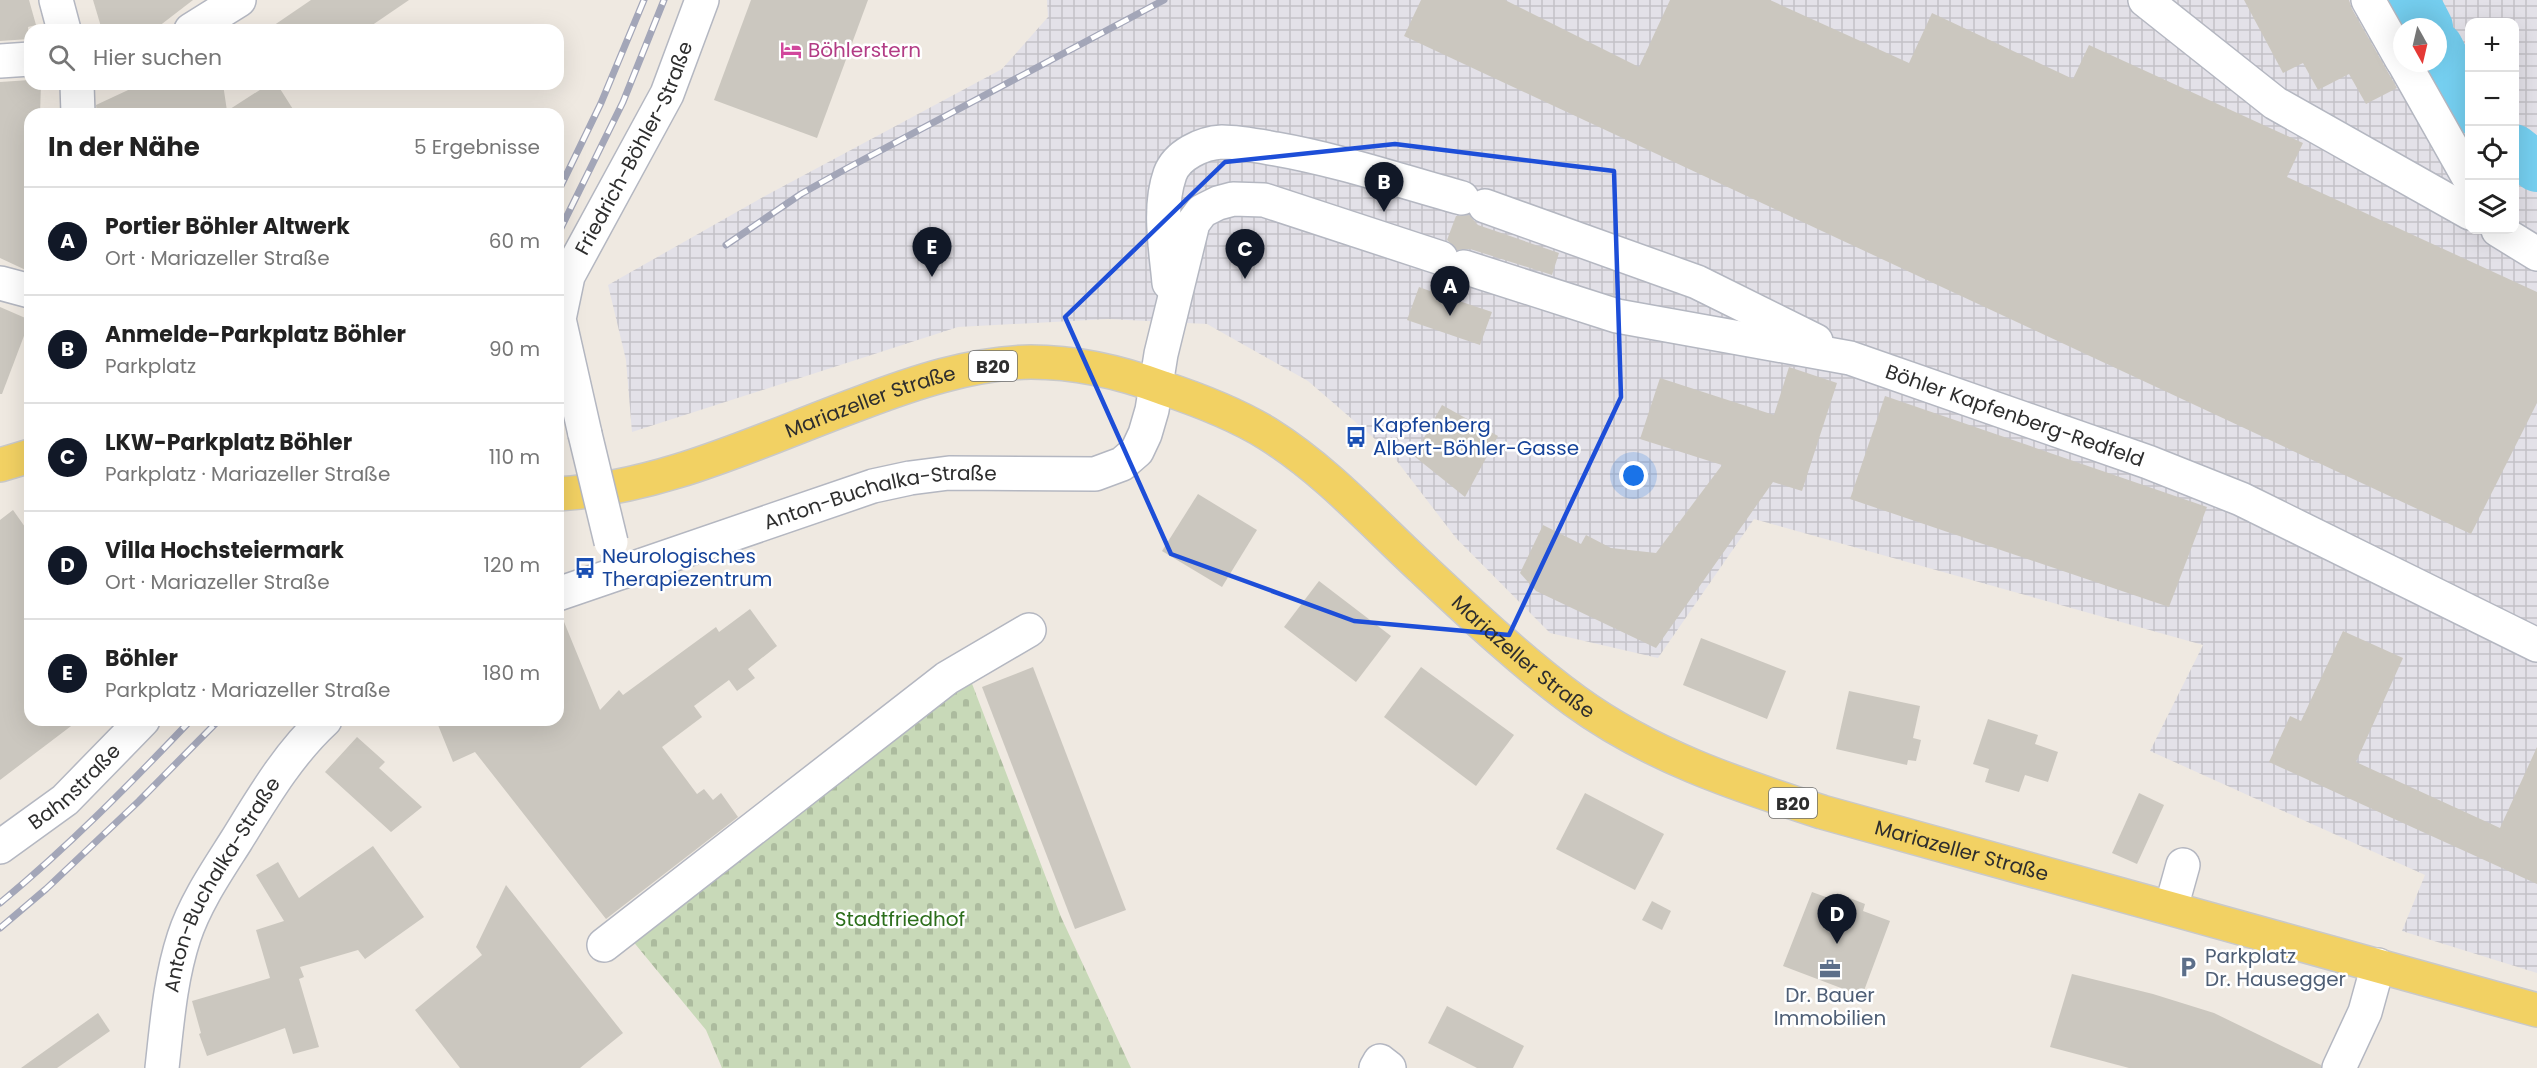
<!DOCTYPE html>
<html lang="de">
<head>
<meta charset="utf-8">
<style>
	body { margin:0; font-family:Poppins,sans-serif; background:#f2f2f2; color:#222 }
	.controls { position:absolute; right:18px; top:18px; display:grid; overflow:hidden; border-radius:12px; box-shadow:0 6px 24px #0002 }
	.controls button { width:54px; height:54px; display:grid; place-items:center; padding:0; border:0; border-bottom:2px solid #e0e0e0; background:#fff; color:#222; font:30px sans-serif }
	.compass { position:absolute; left:2393px; top:18px; width:54px; height:54px; border-radius:50%; background:#fff; box-shadow:0 6px 24px #0002; rotate:172deg }
	.you { position:absolute; left:1634px; top:476px; width:21px; height:21px; margin:-15px; border:4px solid #fff; border-radius:50%; background:#1a73e8; box-shadow:0 0 0 9px #1a73e833 }
	.badge { display:grid; place-items:center; width:39px; height:39px; border-radius:50%; background:#111827; color:#fff; font-size:20px; font-weight:700 }
	.pin { position:absolute; translate:-50% -50px; filter:drop-shadow(0 2px 3px #0008) }
	.pin::after { content:''; position:absolute; top:32px; width:21px; height:18px; background:inherit; clip-path:polygon(0 0,100% 0,50% 100%) }
	.list { margin:0; padding:0; list-style:none }
	h2 { display:flex; justify-content:space-between; align-items:center; height:78px; margin:0; padding:0 24px; font-size:26px }
	h2 small { font-size:20px; font-weight:400; color:#767676 }
	.list li { display:grid; grid-template-columns:39px 1fr auto; gap:18px; align-items:center; box-sizing:border-box; height:108px; padding:0 24px; border-top:2px solid #e0e0e0 }
	.list b { display:block; font-size:22px; white-space:nowrap }
	.list p { margin:0; font-size:20px; white-space:nowrap; color:#767676 }
	.list em { font-size:20px; font-style:normal; color:#767676 }
	.icon { flex:none; width:33px; height:33px; fill:none; stroke:currentColor; stroke-width:2; stroke-linecap:round; stroke-linejoin:round }
	.map { position:relative; flex:none; width:2537px; height:1068px; overflow:hidden }
	.search { position:absolute; background:#fff; box-shadow:0 6px 24px #0002; left:24px; top:24px; width:540px; height:66px; display:flex; align-items:center; gap:15px; box-sizing:border-box; padding:0 21px; border-radius:18px; color:#767676; font-size:22px }
	.panel { position:absolute; background:#fff; box-shadow:0 6px 24px #0002; left:24px; top:108px; width:540px; height:618px; border-radius:18px }
	.map>svg:first-child { display:block }
</style>
</head>
<body>
<div class="map">
<svg width="2537" height="1068" viewBox="0 0 2537 1068">
	<defs>
		<pattern id="industrial-grid" width="8" height="8" patternUnits="userSpaceOnUse" patternTransform="scale(1.5)"><rect width="8" height="8" fill="#e3e1e8"/><path d="M0 4h8M4 0v8" fill="none" stroke="#c3c1c7"/></pattern>
		<pattern id="cemetery-stones" width="16" height="16" patternUnits="userSpaceOnUse" patternTransform="scale(1.5)"><rect width="16" height="16" fill="#c8d9b8"/><path d="M2 7V4a2 2 0 0 1 4 0v3zM10 15v-3a2 2 0 0 1 4 0v3z" fill="#acbb9e"/></pattern>
	</defs>
	<rect width="100%" height="100%" fill="#efe9e1"/>
	<!-- industrial -->
	<path fill="url(#industrial-grid)" fill-rule="evenodd" d="M1047,0H2537V973L2402,931L2425,875L2150,751L2203,645L1754,519L1658,658L1550,633L1456,538L1390,452L1308,381L1207,324L1108,319L958,327L632,432L626,360L608,285L765,196L1002,69L1048,17ZM2470,22H2514V230H2470ZM2402,27H2438V63H2402Z"/>
	<!-- cemetery -->
	<polygon fill="url(#cemetery-stones)" points="971,681 1061,917 1131,1068 722,1068 706,1030 627,934"/>
	<g fill="none" stroke-linecap="round" stroke-linejoin="round">
		<!-- river -->
		<g stroke="#75cff0" stroke-width="50">
			<polyline points="2414,0 2428,27"/>
			<polyline points="2438,47 2470,109"/>
			<polyline points="2514,149 2537,167"/>
		</g>
	</g>
	<!-- building -->
	<g fill="#cbc7bf">
		<polygon points="0,0 29,0 36,25 28,27 29,39 0,41"/>
		<polygon points="93,0 193,0 154,30 102,30"/>
		<polygon points="311,0 409,0 365,30 267,30"/>
		<polygon points="751,0 868,0 817,138 714,100"/>
		<polygon points="1421,0 1505,0 1639,67 1670,0 1770,0 1909,63 1932,13 2073,79 2089,45 2303,143 2287,177 2537,292 2537,403 2471,534 1404,36"/>
		<polygon points="2244,0 2349,0 2352,9 2397,88 2366,104 2349,74 2318,90 2303,63 2283,73"/>
		<polygon points="30,80 30,84 41,84 40,114 30,114 30,272 0,258 0,82"/>
		<polygon points="141,84 223,84 227,111 269,84 277,84 296,114 97,114 96,105"/>
		<polygon points="1469,215 1478,225 1559,253 1552,275 1470,249 1457,250 1447,240 1456,216"/>
		<polygon points="1448,275 1457,284 1453,299 1492,312 1480,345 1407,320 1419,287 1430,291 1435,276"/>
		<polygon points="0,307 30,320 2,394 0,394"/>
		<polygon points="1789,367 1837,383 1802,491 1773,482 1656,648 1536,591 1520,573 1543,525 1581,544 1586,535 1611,548 1656,553 1722,465 1640,439 1660,378 1774,415"/>
		<polygon points="1885,396 2207,507 2169,607 1850,499"/>
		<polygon points="1442,405 1498,436 1465,497 1414,456"/>
		<polygon points="1198,494 1257,530 1222,587 1162,551"/>
		<polygon points="13,510 30,534 30,720 79,720 0,780 0,520"/>
		<polygon points="1319,581 1391,636 1356,682 1284,627"/>
		<polygon points="750,609 777,646 748,669 755,678 737,691 729,680 694,706 702,717 662,747 697,794 704,789 713,800 721,793 738,817 606,919 475,752 453,762 436,720 558,720 558,612 560,612 600,710 619,690 623,695 716,627 719,632"/>
		<polygon points="2343,631 2403,658 2356,762 2500,828 2537,747 2537,884 2269,762 2290,716 2301,721"/>
		<polygon points="1701,638 1786,671 1767,719 1683,685"/>
		<polygon points="1033,667 1126,910 1075,929 982,687"/>
		<polygon points="1421,667 1514,735 1476,786 1384,717"/>
		<polygon points="1849,691 1920,706 1913,738 1921,740 1916,761 1908,760 1907,765 1836,749"/>
		<polygon points="1988,719 2038,735 2035,744 2058,752 2048,782 2025,775 2019,792 1985,782 1989,769 1973,764"/>
		<polygon points="357,737 385,762 379,768 422,807 391,832 325,772"/>
		<polygon points="1585,793 1664,834 1635,890 1556,849"/>
		<polygon points="2139,793 2164,805 2137,864 2112,853"/>
		<polygon points="373,846 424,917 365,959 358,950 300,967 304,977 299,979 319,1047 293,1054 285,1028 207,1056 199,1034 201,1033 192,1001 270,978 256,930 284,921 256,875 278,862 299,898"/>
		<polygon points="506,885 623,1033 580,1068 460,1068 415,1010 482,955 476,947"/>
		<polygon points="1812,892 1834,900 1837,893 1865,904 1863,911 1890,921 1862,996 1783,966"/>
		<polygon points="1652,901 1671,911 1662,930 1642,920"/>
		<polygon points="2072,974 2153,994 2214,1013 2321,1065 2321,1068 2129,1068 2050,1047"/>
		<polygon points="1447,1006 1524,1046 1513,1068 1477,1068 1428,1043"/>
		<polygon points="98,1013 110,1031 57,1068 21,1068"/>
	</g>
	<g fill="none" stroke-linecap="round" stroke-linejoin="round">
		<defs>
			<g id="minor">
				<polyline points="56,0 64,30"/>
				<polyline points="2145,0 2275,103 2470,213"/>
				<polyline points="2368,0 2402,60"/>
				<polyline points="191,30 239,0"/>
				<polyline points="0,61 30,59"/>
				<polyline points="2404,63 2470,180"/>
				<polyline points="77,84 78,114"/>
				<polyline points="1485,206 1697,282 1816,341"/>
				<polyline points="2498,230 2537,254"/>
				<path id="s1" d="M1464,267L1617,316L1850,358L2148,462L2241,499L2537,645"/>
				<polyline points="0,283 30,291"/>
				<path d="M1169,283C1166,249 1158,208 1170,174C1177,155 1202,143 1222,142C1239,142 1259,146 1276,149C1339,160 1400,181 1462,198"/>
				<path id="s2" d="M585,434L559,319L568,276L667,94L702,0"/>
				<path id="s3" d="M558,594L873,486L910,478L949,473L1095,474L1122,464L1137,451L1145,434L1152,410L1161,354L1193,223L1202,211L1218,203L1233,199L1264,200L1441,258"/>
				<path id="s4" d="M0,847L65,800L143,720"/>
				<polyline points="2171,908 2183,865"/>
				<polyline points="604,945 947,678 1029,630"/>
				<path id="s5" d="M162,1068C167,1024 170,980 184,937C195,903 217,871 236,841C262,799 288,754 325,720"/>
				<polyline points="1376,1068 1380,1061 1389,1068"/>
				<polyline points="2339,1068 2365,1012 2378,965"/>
			</g>
			<g id="major">
				<polyline points="0,465 30,456"/>
				<path id="s6" d="M558,494C663,488 760,440 858,404C913,383 971,363 1031,362C1077,362 1120,372 1163,388C1199,400 1236,414 1268,434C1327,471 1373,523 1424,570C1472,615 1522,662 1575,701C1649,755 1735,784 1822,812L2537,1010"/>
			</g>
		</defs>
		<!-- minor casing -->
		<use href="#minor" stroke="#b4b7c1" stroke-width="36"/>
		<!-- major casing -->
		<use href="#major" stroke="#c9c9c9" stroke-width="36"/>
		<!-- minor -->
		<use href="#minor" stroke="#fff" stroke-width="33"/>
		<!-- major -->
		<use href="#major" stroke="#f2d163" stroke-width="33"/>
		<defs>
			<g id="rail">
				<polyline points="558,192 601,103 644,0"/>
				<polyline points="558,234 623,102 664,0"/>
				<polyline points="726,245 801,194 842,171 1164,0"/>
				<path d="M0,903C68,847 130,784 191,720"/>
				<polyline points="0,928 46,889 139,801 219,720"/>
			</g>
		</defs>
		<!-- rail casing -->
		<use href="#rail" stroke="#a3a6b8" stroke-width="7"/>
		<!-- rail -->
		<use href="#rail" stroke="#fff" stroke-width="4.5" stroke-dasharray="14" stroke-linecap="butt"/>
		<defs>
			<polyline id="minor-bridge" points="585,434 611,542"/>
		</defs>
		<!-- minor-bridge casing -->
		<use href="#minor-bridge" stroke="#b4b7c1" stroke-width="36" stroke-linecap="butt"/>
		<!-- minor-bridge -->
		<use href="#minor-bridge" stroke="#fff" stroke-width="33"/>
	</g>
	<!-- marked area -->
	<path fill="none" stroke="#1d4ed8" stroke-width="4.5" stroke-linejoin="round" d="M1395,144L1614,171L1621,397L1509,635L1354,621L1171,554L1065,317L1225,162Z"/>
	<!-- icons -->
	<defs>
		<symbol id="hotel-bare" viewBox="-9 -9 18 18"><path d="M-6-4.5h1.5V1H6V5H4.5V3h-9V5H-6ZM-4 0a1.8 1.8 0 1 1 3.6 0ZM.5 0V-2.5h3Q6-2.5 6 0Z" fill="#d1479c" stroke="#fff" stroke-width="2.5" paint-order="stroke"/></symbol>
		<symbol id="bus-bare" viewBox="-9 -9 18 18"><path d="M-5-6H5V4H4V6H2V4H-2V6H-4V4H-5ZM-3.5-4V0h7V-4ZM-3.5 1.2v1.5H-2V1.2ZM2 1.2v1.5H3.5V1.2Z" fill="#1a4fb4" stroke="#fff" stroke-width="2.5" paint-order="stroke"/></symbol>
		<symbol id="parking-bare" viewBox="-9 -9 18 18"><path d="M-3.5-5.5H1a3.5 3.5 0 0 1 0 7H-1V5.5H-3.5ZM-1-3.4V-.6H.8a1.4 1.4 0 0 0 0-2.8Z" fill="#5c6f8a" stroke="#fff" stroke-width="2.5" paint-order="stroke"/></symbol>
		<symbol id="office-bare" viewBox="-9 -9 18 18"><path d="M-6-3h4V-5.5h4V-3h4V5H-6ZM-1-4.5V-3h2v-1.5ZM-6 0V1H6V0Z" fill="#5c6f8a" stroke="#fff" stroke-width="2.5" paint-order="stroke"/></symbol>
	</defs>
	<g fill-rule="evenodd">
		<use href="#hotel-bare" x="776" y="35" width="30" height="30"/>
		<use href="#bus-bare" x="1341" y="422" width="30" height="30"/>
		<use href="#bus-bare" x="570" y="553" width="30" height="30"/>
		<use href="#parking-bare" x="2173" y="952" width="30" height="30"/>
		<use href="#office-bare" x="1815" y="954" width="30" height="30"/>
	</g>
	<g text-anchor="middle" dominant-baseline="central" stroke-width="5" stroke-linejoin="round" paint-order="stroke">
		<!-- shield labels -->
		<g fill="#fff" stroke="#6d6d6d" stroke-width="1.5">
			<rect x="969" y="351" width="48" height="30" rx="4.5"/>
			<rect x="1769" y="788" width="48" height="30" rx="4.5"/>
		</g>
		<g font-size="18" font-weight="bold" fill="#2e2e2e">
			<text x="993" y="366">B20</text>
			<text x="1793" y="803">B20</text>
		</g>
		<!-- hotel labels -->
		<g font-size="20" fill="#b23c85" stroke="#fff" text-anchor="start">
			<text x="808" y="50">Böhlerstern</text>
		</g>
		<!-- street labels -->
		<g font-size="20" fill="#2e2e2e" stroke="#fff">
			<text stroke="none"><textPath href="#s2" startOffset="306">Friedrich-Böhler-Straße</textPath></text>
			<text stroke="none"><textPath href="#s6" startOffset="327">Mariazeller Straße</textPath></text>
			<text stroke="none"><textPath href="#s1" startOffset="572">Böhler Kapfenberg-Redfeld</textPath></text>
			<text stroke="none"><textPath href="#s3" startOffset="338">Anton-Buchalka-Straße</textPath></text>
			<text stroke="none"><textPath href="#s6" startOffset="1083">Mariazeller Straße</textPath></text>
			<text stroke="none"><textPath href="#s4" startOffset="96">Bahnstraße</textPath></text>
			<text stroke="none"><textPath href="#s6" startOffset="1568">Mariazeller Straße</textPath></text>
			<text stroke="none"><textPath href="#s5" startOffset="196">Anton-Buchalka-Straße</textPath></text>
		</g>
		<!-- transit labels -->
		<g font-size="20" fill="#164399" stroke="#fff" text-anchor="start">
			<text x="1373" y="425">Kapfenberg<tspan x="1373" dy="23">Albert-Böhler-Gasse</tspan></text>
			<text x="602" y="556">Neurologisches<tspan x="602" dy="23">Therapiezentrum</tspan></text>
		</g>
		<!-- park labels -->
		<g font-size="20" fill="#2c6e1b" stroke="#fff">
			<text x="900" y="919">Stadtfriedhof</text>
		</g>
		<!-- service labels -->
		<g font-size="20" fill="#4e5e75" stroke="#fff" text-anchor="start">
			<text x="2205" y="956">Parkplatz<tspan x="2205" dy="23">Dr. Hausegger</tspan></text>
			<text x="1830" y="995" text-anchor="middle">Dr. Bauer<tspan x="1830" dy="23">Immobilien</tspan></text>
		</g>
	</g>
</svg>
<div class="controls">
<button>+</button>
<button>−</button>
<button><svg class="icon" aria-label="locate" viewBox="0 0 24 24"><circle cx="12" cy="12" r="6"/><path d="M12 2v4M12 18v4M2 12h4M18 12h4"/></svg></button>
<button><svg class="icon" aria-label="layers" viewBox="0 0 24 24"><path d="M12 4l9 5-9 5-9-5zM3 14l9 5 9-5"/></svg></button>
</div>
<svg class="compass" viewBox="-18 -18 36 36"><path d="M0-13l5 13h-10z" fill="#e53935"/><path d="M0 13l5-13h-10z" fill="#767676"/></svg>
<div class="you"></div>
<div class="pin badge" style="left:1450px;top:316px">A</div>
<div class="pin badge" style="left:1384px;top:212px">B</div>
<div class="pin badge" style="left:1245px;top:279px">C</div>
<div class="pin badge" style="left:1837px;top:944px">D</div>
<div class="pin badge" style="left:932px;top:277px">E</div>
<div class="search"><svg class="icon" aria-label="search" viewBox="0 0 24 24"><circle cx="10" cy="10" r="6"/><path d="M15 15l6 6"/></svg>Hier suchen</div>
<section class="panel">
<h2>In der Nähe<small>5 Ergebnisse</small></h2>
<ul class="list">
<li><span class="badge">A</span><div><b>Portier Böhler Altwerk</b><p>Ort · Mariazeller Straße</p></div><em>60 m</em></li>
<li><span class="badge">B</span><div><b>Anmelde-Parkplatz Böhler</b><p>Parkplatz</p></div><em>90 m</em></li>
<li><span class="badge">C</span><div><b>LKW-Parkplatz Böhler</b><p>Parkplatz · Mariazeller Straße</p></div><em>110 m</em></li>
<li><span class="badge">D</span><div><b>Villa Hochsteiermark</b><p>Ort · Mariazeller Straße</p></div><em>120 m</em></li>
<li><span class="badge">E</span><div><b>Böhler</b><p>Parkplatz · Mariazeller Straße</p></div><em>180 m</em></li>
</ul>
</section>
</div>
</body>
</html>
